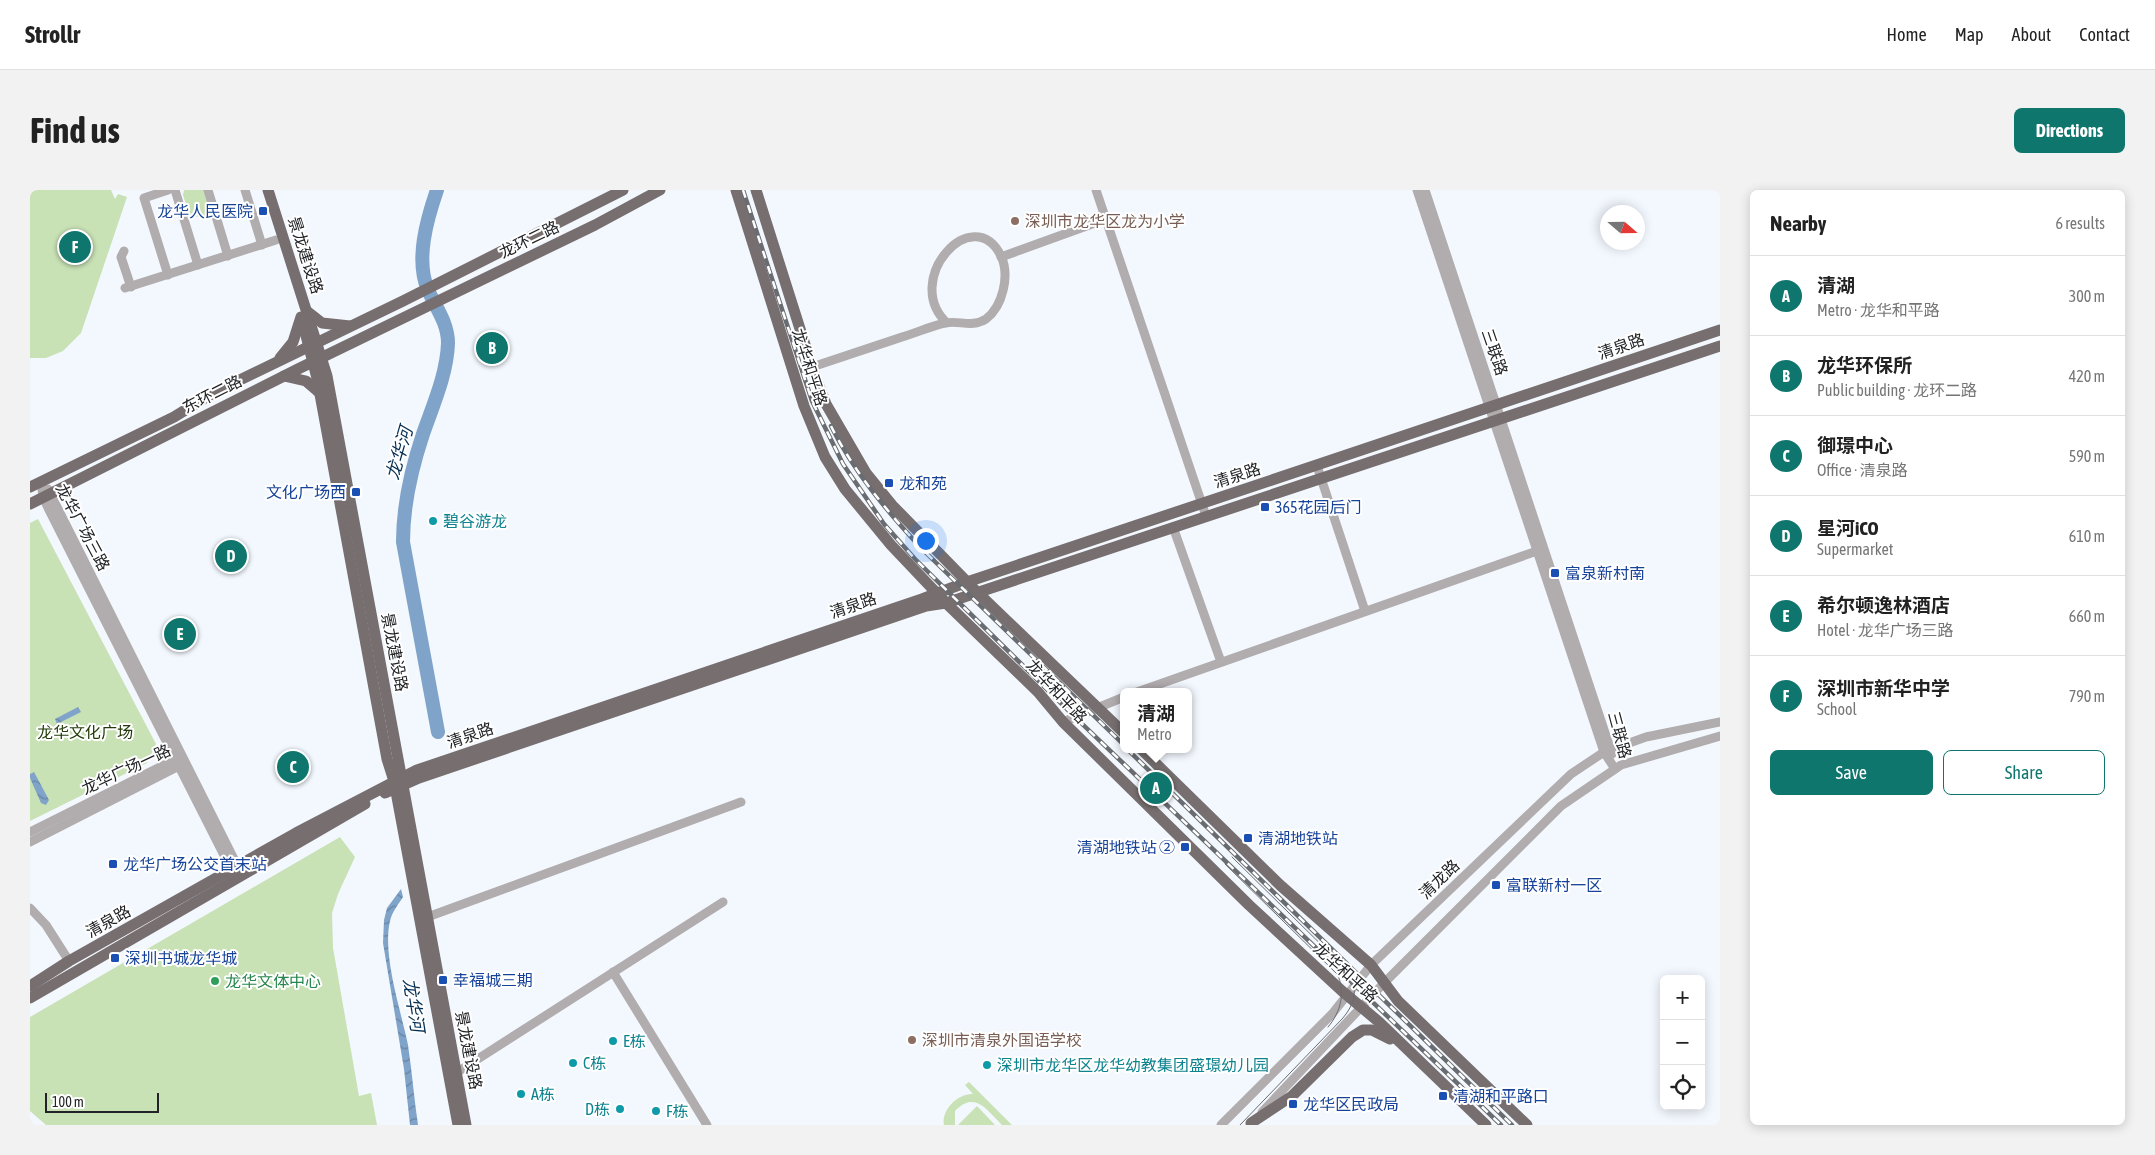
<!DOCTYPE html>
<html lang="en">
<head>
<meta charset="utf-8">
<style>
	body { margin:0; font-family:"Asap Condensed","Noto Sans SC",sans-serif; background:#f2f2f2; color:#222 }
	.controls { position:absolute; right:15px; bottom:15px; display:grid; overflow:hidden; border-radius:8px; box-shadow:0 2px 12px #0003 }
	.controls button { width:45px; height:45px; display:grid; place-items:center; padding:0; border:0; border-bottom:1px solid #e0e0e0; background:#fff; color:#222; font:25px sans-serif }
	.compass { position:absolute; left:1570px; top:15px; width:45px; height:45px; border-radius:50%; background:#fff; box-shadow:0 2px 12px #0003; rotate:110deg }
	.scale { position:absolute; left:15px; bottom:12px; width:114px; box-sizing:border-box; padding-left:5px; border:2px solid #212326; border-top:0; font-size:14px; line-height:18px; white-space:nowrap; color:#212326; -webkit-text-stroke:4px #fff; paint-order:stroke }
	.you { position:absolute; left:895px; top:350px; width:18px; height:18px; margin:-12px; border:4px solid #fff; border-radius:50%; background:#1a73e8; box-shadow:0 0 0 8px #1a73e833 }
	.badge { display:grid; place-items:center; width:32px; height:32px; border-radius:50%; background:#0f766e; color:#fff; font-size:16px; font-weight:700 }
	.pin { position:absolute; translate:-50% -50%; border:2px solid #fff; box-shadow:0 1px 5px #0006 }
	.popup { position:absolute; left:1090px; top:498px; width:72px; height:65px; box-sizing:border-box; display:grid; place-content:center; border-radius:8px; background:#fff; filter:drop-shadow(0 1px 4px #0005); font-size:16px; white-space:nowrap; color:#767676 }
	.popup b { font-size:19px; color:#222 }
	.popup::after { content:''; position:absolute; left:50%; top:100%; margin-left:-10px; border:10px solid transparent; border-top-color:#fff }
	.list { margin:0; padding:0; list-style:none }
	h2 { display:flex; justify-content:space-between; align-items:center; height:65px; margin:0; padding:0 20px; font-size:21px }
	h2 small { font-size:16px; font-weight:400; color:#767676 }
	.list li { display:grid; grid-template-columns:32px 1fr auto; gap:15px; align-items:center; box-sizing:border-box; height:80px; padding:0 20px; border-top:1px solid #e0e0e0 }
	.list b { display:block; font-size:19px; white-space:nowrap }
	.list p { margin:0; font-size:16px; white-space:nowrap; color:#767676 }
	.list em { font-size:16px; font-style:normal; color:#767676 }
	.actions { display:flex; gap:10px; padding:15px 20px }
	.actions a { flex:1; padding:11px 0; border:1px solid #0f766e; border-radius:8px; text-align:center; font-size:18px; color:#0f766e }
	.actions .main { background:#0f766e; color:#fff }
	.icon { flex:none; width:28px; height:28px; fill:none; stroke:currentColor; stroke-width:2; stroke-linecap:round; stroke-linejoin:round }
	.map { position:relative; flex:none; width:1690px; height:935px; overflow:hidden; border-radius:8px }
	header { display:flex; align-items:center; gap:30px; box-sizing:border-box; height:70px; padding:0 25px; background:#fff; border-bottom:1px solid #e0e0e0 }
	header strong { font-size:24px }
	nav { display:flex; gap:28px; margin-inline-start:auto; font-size:18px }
	.intro { display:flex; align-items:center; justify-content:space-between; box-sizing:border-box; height:120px; padding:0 30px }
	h1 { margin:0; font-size:35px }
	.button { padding:12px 22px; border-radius:8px; background:#0f766e; color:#fff; font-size:18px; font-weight:700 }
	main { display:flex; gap:30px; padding:0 30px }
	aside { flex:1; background:#fff; border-radius:8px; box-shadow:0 2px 12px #0003 }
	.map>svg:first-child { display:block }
</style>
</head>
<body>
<header>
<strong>Strollr</strong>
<nav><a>Home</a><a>Map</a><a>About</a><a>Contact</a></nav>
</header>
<div class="intro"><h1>Find us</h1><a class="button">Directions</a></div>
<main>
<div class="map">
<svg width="1690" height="935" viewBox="0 0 1690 935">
	<defs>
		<pattern id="water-waves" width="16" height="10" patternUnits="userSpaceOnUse" patternTransform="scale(1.25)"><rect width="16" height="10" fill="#7fa3c9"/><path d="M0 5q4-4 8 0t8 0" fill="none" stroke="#6884a3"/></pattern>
	</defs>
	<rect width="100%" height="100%" fill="#f3f8fe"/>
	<!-- green -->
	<g fill="#c8e1b5">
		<polygon points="0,0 81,0 85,9 88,4 97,7 51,143 33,161 16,168 0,168"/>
		<polygon points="154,0 176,0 183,20 181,26 160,27 153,5"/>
		<polygon points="8,329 126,554 117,573 0,631 0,333"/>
		<polygon points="310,647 325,667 308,704 302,723 303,758 329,906 341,903 347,935 16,935 0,921 0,827"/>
		<path d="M939,892L982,935H972C957,920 945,900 925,921V935H914C911,919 929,903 943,904L935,895Z"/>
		<polygon points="947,916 965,935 928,935"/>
	</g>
	<!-- water -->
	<g fill="url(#water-waves)">
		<polygon points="48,517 51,522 27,534 25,529"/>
		<polygon points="4,582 19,610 16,615 11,613 0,588 0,584"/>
		<path d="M371,699L373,707C368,715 362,722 360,731C352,765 371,821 378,855C382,882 384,908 388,935H380L374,879L353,753L354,730L357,718Z"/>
	</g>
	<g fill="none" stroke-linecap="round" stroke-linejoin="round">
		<!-- river -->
		<path stroke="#7fa3c9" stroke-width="14" d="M407,0C397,29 385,70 398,100C406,118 418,133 418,153C417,184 403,215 393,244C381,280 373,314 373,352L408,542"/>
		<!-- minor -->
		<g stroke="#b1acad" stroke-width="9">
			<polyline points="138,0 114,8 138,85"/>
			<polyline points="145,0 168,75"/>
			<polyline points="178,0 198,66"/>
			<polyline points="215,0 232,55"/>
			<polyline points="1066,0 1176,326"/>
			<polyline points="1387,0 1574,562 1585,579"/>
			<polyline points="1395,0 1582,564"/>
			<polyline points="94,61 91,67 101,97"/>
			<polyline points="971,67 1076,29"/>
			<polyline points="95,98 246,50"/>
			<path d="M782,177C812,167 842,157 872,147C886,143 901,136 915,133C929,130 942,138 956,129C973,116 980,85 971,66C943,10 871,90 917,133"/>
			<polyline points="1287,276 1335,421"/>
			<polyline points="11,292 13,307 18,318 202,681"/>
			<polyline points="18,299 208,677"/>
			<polyline points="1143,337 1191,472"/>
			<polyline points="1107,502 1507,361"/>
			<polyline points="1033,532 1094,507"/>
			<polyline points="0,642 146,569 150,569"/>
			<polyline points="0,652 149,576 152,572"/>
			<polyline points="0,718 16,735 39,771"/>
			<polyline points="392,729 711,612"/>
			<polyline points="583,782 677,935"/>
			<polyline points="426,883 693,712"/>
			<polyline points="1232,922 1355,792 1531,616 1591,575 1690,546"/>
			<polyline points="1191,935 1302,824 1341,775 1541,584 1574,562 1616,547 1690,532"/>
		</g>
		<!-- major -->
		<g stroke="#766e6f" stroke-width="11">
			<polyline points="238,0 297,186 436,935"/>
			<polyline points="706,0 774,216 795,267 815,299 861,355 916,413 1008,502 1033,532 1219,715 1312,801 1349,832 1456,935"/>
			<polyline points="726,0 784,183 796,214 836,283 862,315 947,402 1094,543"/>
			<polyline points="278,122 292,133 320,136"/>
			<polyline points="272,130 287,188 357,569 364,591 428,935"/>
			<polyline points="250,168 263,152 271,127"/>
			<polyline points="254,186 276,191 290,203"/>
			<polyline points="0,297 144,227 183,203 373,111 593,0"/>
			<polyline points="0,314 268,179 565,35 630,0"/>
			<polyline points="1111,559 1250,695 1341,775 1368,811 1497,935"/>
			<polyline points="355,603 389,588 896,416 916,413 1690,156"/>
			<polyline points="0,796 39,771 266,643 387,580 892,409 937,392 1690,140"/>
			<polyline points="0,808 335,614"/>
			<polyline points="1221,933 1262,906 1322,847 1333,840 1342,840 1360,849"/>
		</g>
		<!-- tram -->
		<g stroke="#696c70" stroke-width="1">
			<path d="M1202,667L1316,779C1329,797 1326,813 1312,829L1210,935"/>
			<path d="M1195,674L1307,784C1316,801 1311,822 1298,837"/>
		</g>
		<defs>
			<g id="rail">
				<polyline points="713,0 782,211 813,274 854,334 885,369 1047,529 1471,935"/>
				<path d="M801,236C824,282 856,320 891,358L1094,555"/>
				<polyline points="1097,559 1482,935"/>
			</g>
		</defs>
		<!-- rail casing -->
		<use href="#rail" stroke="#696c70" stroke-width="4.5"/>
		<!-- rail -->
		<use href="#rail" stroke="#fff" stroke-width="2.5" stroke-dasharray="8" stroke-linecap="butt"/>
	</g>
	<!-- markers -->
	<g fill="#1a4fb4" stroke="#fff" stroke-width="2">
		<rect x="228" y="16" width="10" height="10" rx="2.5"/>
		<rect x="854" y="288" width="10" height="10" rx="2.5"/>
		<rect x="321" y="297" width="10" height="10" rx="2.5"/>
		<rect x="1230" y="312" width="10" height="10" rx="2.5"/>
		<rect x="1520" y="378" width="10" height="10" rx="2.5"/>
		<rect x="1213" y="643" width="10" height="10" rx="2.5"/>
		<rect x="1150" y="652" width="10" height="10" rx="2.5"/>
		<rect x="78" y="669" width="10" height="10" rx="2.5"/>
		<rect x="1461" y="690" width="10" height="10" rx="2.5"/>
		<rect x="80" y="763" width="10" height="10" rx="2.5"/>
		<rect x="408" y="785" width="10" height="10" rx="2.5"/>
		<rect x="1408" y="901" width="10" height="10" rx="2.5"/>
		<rect x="1258" y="909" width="10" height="10" rx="2.5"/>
	</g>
	<g fill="#8d6e63" stroke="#fff" stroke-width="2">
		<circle cx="985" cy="31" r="5"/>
		<circle cx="882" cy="850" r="5"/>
	</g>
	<g fill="#0f9aa8" stroke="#fff" stroke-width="2">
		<circle cx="403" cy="331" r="5"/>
		<circle cx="583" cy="851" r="5"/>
		<circle cx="543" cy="873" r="5"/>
		<circle cx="957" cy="875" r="5"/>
		<circle cx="491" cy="904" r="5"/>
		<circle cx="590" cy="919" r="5"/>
		<circle cx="626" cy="921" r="5"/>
	</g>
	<circle fill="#2e9e5b" stroke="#fff" stroke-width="2" cx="185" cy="791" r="5"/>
	<g text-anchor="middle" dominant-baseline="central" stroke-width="4" stroke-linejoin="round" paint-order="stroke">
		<!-- transit labels -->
		<g font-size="16" fill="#164399" stroke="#fff" text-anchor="start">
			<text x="223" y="21" text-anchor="end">龙华人民医院</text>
			<text x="869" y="293">龙和苑</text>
			<text x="316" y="302" text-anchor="end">文化广场西</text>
			<text x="1245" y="317">365花园后门</text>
			<text x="1535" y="383">富泉新村南</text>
			<text x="1228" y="648">清湖地铁站</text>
			<text x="1145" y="657" text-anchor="end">清湖地铁站 ②</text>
			<text x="93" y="674">龙华广场公交首末站</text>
			<text x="1476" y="695">富联新村一区</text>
			<text x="95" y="768">深圳书城龙华城</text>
			<text x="423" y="790">幸福城三期</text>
			<text x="1423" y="906">清湖和平路口</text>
			<text x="1273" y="914">龙华区民政局</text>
		</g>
		<!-- education labels -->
		<g font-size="16" fill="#785e54" stroke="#fff" text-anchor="start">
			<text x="995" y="31">深圳市龙华区龙为小学</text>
			<text x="892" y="850">深圳市清泉外国语学校</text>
		</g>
		<!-- street labels -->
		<g font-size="16" fill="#212326" stroke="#fff">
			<text transform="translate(499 49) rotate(-26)">龙环二路</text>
			<text transform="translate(276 65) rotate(72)">景龙建设路</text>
			<text transform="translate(1591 156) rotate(-19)">清泉路</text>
			<text transform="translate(1465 162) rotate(71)">三联路</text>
			<text transform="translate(780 177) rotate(72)">龙华和平路</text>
			<text transform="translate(182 204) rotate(-27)">东环二路</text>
			<text transform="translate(1207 285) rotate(-18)">清泉路</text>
			<text transform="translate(53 337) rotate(62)">龙华广场三路</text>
			<text transform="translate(823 415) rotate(-19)">清泉路</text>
			<text transform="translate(365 462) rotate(79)">景龙建设路</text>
			<text transform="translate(1027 501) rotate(47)">龙华和平路</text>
			<text transform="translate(440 545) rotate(-19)">清泉路</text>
			<text transform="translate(1590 545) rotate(75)">三联路</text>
			<text transform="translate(96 579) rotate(-25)">龙华广场一路</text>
			<text transform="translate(1409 689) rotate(-44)">清龙路</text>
			<text transform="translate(78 731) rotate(-29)">清泉路</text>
			<text transform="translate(1316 782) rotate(42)">龙华和平路</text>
			<text transform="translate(439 860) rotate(79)">景龙建设路</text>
		</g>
		<!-- culture labels -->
		<g font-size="16" fill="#0d838f" stroke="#fff" text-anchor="start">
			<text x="413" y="331">碧谷游龙</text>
			<text x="593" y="851">E栋</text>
			<text x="553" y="873">C栋</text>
			<text x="967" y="875">深圳市龙华区龙华幼教集团盛璟幼儿园</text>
			<text x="501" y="904">A栋</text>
			<text x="580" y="919" text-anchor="end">D栋</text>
			<text x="636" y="921">F栋</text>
		</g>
		<!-- park labels -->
		<g font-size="16" fill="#233b09" stroke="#fff">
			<text x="55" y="542">龙华文化广场</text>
		</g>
		<!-- leisure labels -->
		<g font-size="16" fill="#27864d" stroke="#fff" text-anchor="start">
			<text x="195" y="791">龙华文体中心</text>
		</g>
		<!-- water labels -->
		<g font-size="18" font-style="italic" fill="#042f53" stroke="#fff">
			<text transform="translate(369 263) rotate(-74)">龙华河</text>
			<text transform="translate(384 815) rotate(81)">龙华河</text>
		</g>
	</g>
</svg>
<div class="controls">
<button>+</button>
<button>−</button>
<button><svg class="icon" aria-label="locate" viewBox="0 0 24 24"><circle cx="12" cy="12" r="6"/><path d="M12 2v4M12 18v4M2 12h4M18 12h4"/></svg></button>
</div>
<svg class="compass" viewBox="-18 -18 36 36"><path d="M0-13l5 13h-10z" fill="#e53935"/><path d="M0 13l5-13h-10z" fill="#767676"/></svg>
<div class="scale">100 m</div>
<div class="you"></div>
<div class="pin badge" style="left:1126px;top:598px">A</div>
<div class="popup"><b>清湖</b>Metro</div>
<div class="pin badge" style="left:462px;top:158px">B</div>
<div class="pin badge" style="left:263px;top:577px">C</div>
<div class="pin badge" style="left:201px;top:366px">D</div>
<div class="pin badge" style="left:150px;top:444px">E</div>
<div class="pin badge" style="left:45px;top:57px">F</div>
</div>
<aside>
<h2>Nearby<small>6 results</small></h2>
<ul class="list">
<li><span class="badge">A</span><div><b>清湖</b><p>Metro · 龙华和平路</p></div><em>300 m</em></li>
<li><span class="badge">B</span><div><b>龙华环保所</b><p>Public building · 龙环二路</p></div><em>420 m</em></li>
<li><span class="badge">C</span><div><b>御璟中心</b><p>Office · 清泉路</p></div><em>590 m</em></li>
<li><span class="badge">D</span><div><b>星河iCO</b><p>Supermarket</p></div><em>610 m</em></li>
<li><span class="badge">E</span><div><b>希尔顿逸林酒店</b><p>Hotel · 龙华广场三路</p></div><em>660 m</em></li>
<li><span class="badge">F</span><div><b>深圳市新华中学</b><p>School</p></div><em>790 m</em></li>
</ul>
<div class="actions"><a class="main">Save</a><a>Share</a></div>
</aside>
</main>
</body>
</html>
